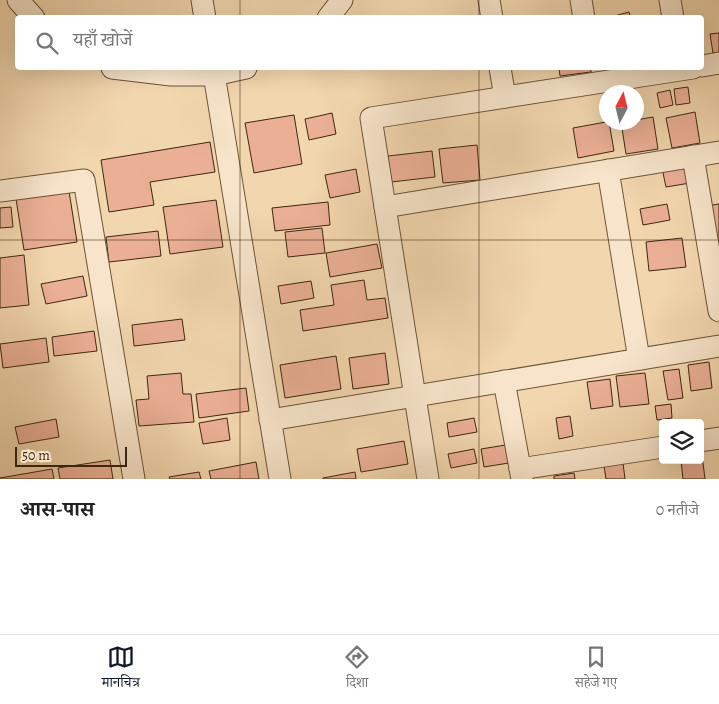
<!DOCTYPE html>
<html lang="hi">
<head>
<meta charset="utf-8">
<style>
	body { margin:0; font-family:Alegreya,"Noto Serif Devanagari",serif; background:#f6f6f6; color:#222 }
	.controls { position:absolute; right:15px; bottom:15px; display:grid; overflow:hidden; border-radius:5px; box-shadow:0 5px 20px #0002 }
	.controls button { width:45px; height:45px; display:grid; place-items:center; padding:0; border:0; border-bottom:1px solid #e0e0e0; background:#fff; color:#222; font:25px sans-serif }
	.compass { position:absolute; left:599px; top:85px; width:45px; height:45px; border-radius:50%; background:#fff; box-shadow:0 5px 20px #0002; rotate:7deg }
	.scale { position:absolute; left:15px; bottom:12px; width:112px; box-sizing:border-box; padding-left:5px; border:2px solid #3e2711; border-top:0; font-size:14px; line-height:18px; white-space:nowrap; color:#3e2711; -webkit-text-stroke:4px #f7e4ca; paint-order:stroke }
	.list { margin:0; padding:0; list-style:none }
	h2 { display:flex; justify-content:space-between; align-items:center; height:65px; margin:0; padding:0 20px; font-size:21px }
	h2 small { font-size:16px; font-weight:400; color:#767676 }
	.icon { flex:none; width:28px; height:28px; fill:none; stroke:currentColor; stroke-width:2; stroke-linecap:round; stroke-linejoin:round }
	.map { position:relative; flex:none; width:719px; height:479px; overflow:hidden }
	.search { position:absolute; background:#fff; box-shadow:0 5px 20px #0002; left:15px; right:15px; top:15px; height:55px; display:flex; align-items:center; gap:12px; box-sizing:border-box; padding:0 18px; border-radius:5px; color:#767676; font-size:19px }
	.sheet { height:155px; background:#fff }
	nav { display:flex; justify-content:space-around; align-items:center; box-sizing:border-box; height:70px; border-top:1px solid #e0e0e0; background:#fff; font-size:14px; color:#767676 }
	nav a { display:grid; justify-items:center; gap:2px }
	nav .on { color:#111827 }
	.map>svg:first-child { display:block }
</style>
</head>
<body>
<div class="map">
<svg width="719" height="479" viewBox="0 0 719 479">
	<rect width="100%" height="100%" fill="#f2d6ae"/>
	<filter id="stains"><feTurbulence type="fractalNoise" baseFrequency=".004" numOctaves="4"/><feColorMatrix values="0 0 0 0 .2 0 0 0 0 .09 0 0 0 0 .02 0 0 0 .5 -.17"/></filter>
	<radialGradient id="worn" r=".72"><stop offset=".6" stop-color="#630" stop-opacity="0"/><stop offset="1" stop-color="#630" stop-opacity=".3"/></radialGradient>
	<!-- building -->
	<g fill="#ebaf96" stroke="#3e2711">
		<polygon points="629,12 631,18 607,18"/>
		<polygon points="719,33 719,53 713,53 710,34"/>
		<polygon points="559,68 591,68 591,72 560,76"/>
		<polygon points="688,87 690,103 676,105 674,89"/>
		<polygon points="670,90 673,105 660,108 657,93"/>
		<polygon points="695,112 700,143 672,148 666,118"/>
		<polygon points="332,113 336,134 309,140 305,119"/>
		<polygon points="294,115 302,164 254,173 245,123"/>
		<polygon points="653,117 658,149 626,154 621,122 636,122 636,120"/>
		<polygon points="606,122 609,122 614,151 578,158 573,128"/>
		<polygon points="210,142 215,172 150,182 154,205 109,212 101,160"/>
		<polygon points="477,145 480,180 443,183 439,149"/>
		<polygon points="432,151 435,177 391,182 388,156"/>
		<polygon points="692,162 696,182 666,187 662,168"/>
		<polygon points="356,169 360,192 330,198 325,175"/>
		<polygon points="69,191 77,242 24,250 16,199"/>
		<polygon points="216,200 223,247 170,254 163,207"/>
		<polygon points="328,202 330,225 275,231 272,208"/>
		<polygon points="667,204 670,220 643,225 640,209"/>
		<polygon points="719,204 719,238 712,239 706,206"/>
		<polygon points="11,207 13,227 0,228 0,208"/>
		<polygon points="322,228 325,253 288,257 285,232"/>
		<polygon points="158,231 161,256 109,262 106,237"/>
		<polygon points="682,238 686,267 649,271 646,242"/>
		<polygon points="377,244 382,268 330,277 326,253"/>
		<polygon points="24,255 29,305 0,308 0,258"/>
		<polygon points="83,276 87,296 46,304 41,284"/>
		<polygon points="364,280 367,300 385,298 388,318 303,331 300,310 334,305 331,285"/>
		<polygon points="311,281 314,298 281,304 278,286"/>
		<polygon points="182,319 185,340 134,346 132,325"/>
		<polygon points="94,331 97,351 54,356 52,337"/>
		<polygon points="46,338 49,362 3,368 0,344"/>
		<polygon points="385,353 389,384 353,389 349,358"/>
		<polygon points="336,356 341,389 285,398 280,365"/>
		<polygon points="709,362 712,388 691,391 688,365"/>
		<polygon points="679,369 683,398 668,400 663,371"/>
		<polygon points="181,373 183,394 191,394 194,422 139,426 136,400 149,399 147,376"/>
		<polygon points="645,373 649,404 620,407 616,376"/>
		<polygon points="610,379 613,406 591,409 587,382"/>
		<polygon points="246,388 249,411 199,418 196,394"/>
		<polygon points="671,404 672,418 657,420 655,406"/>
		<polygon points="570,416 573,436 559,439 556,418"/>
		<polygon points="227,418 230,440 203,444 199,423"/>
		<polygon points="474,418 477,432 449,437 447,423"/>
		<polygon points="56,419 59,437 19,444 15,427"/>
		<polygon points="404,441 408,464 361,472 357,449"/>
		<polygon points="512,444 515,462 484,467 481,449"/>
		<polygon points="474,449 477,463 451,468 448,454"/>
		<polygon points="700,455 702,455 705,479 683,479 681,460 700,460"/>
		<polygon points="110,460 113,479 60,479 58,468"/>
		<polygon points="256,462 259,479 211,479 209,471"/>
		<polygon points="623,463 625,479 606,479 604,466"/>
		<polygon points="52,469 54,479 0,479 0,478"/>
		<polygon points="199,472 201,479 170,479 169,477"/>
		<polygon points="355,472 356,479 323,479 323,478"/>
		<polygon points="574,473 575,479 554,479 554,476"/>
	</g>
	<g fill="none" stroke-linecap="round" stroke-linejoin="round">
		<defs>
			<g id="minor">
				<polyline points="18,0 34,18"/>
				<polyline points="202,0 205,18"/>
				<polyline points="489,0 492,18"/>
				<polyline points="581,0 584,18"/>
				<polyline points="670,0 673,18"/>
				<polyline points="328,18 342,0"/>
				<polyline points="702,66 719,63"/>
				<polyline points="112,68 171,75 214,75 246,68"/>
				<polyline points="213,68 280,479"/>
				<polyline points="500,68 505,97"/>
				<polyline points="693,156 719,311"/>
				<polyline points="608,170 639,359"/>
				<polyline points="0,191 84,180 134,479"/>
				<polyline points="385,207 719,152"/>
				<polyline points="504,381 522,479"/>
				<polyline points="270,420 719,346"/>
				<polyline points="700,441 719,438"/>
				<polyline points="520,469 663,447"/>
				<polyline points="428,479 371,118 693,68"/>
			</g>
		</defs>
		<!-- minor casing -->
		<use href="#minor" stroke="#6b5338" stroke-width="23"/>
		<!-- minor -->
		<use href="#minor" stroke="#f7e4ca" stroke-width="21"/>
	</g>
	<!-- grid -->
	<path fill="none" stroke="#3e2711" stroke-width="1" stroke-opacity="0.55" d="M240,0V18M479,0V18M240,68V479M479,68V479M0,240H719"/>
	<rect width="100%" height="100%" filter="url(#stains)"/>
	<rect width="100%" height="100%" fill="url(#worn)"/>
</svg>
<div class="controls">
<button><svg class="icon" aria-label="layers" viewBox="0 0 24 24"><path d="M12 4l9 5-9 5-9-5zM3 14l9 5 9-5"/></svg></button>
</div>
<svg class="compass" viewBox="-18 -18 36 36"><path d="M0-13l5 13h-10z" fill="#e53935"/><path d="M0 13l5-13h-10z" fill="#767676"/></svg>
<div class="scale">50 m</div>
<div class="search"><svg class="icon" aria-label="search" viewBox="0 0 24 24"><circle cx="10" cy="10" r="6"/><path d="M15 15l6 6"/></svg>यहाँ खोजें</div>
</div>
<section class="sheet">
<h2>आस-पास<small>0 नतीजे</small></h2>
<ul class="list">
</ul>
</section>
<nav>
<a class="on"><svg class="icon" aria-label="map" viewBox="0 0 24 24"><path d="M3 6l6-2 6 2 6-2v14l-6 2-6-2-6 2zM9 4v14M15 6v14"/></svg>मानचित्र</a>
<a><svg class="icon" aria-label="directions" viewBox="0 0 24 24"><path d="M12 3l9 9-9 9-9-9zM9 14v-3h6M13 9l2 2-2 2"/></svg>दिशा</a>
<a><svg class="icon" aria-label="saved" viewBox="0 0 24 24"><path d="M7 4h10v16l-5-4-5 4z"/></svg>सहेजे गए</a>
</nav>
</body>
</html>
